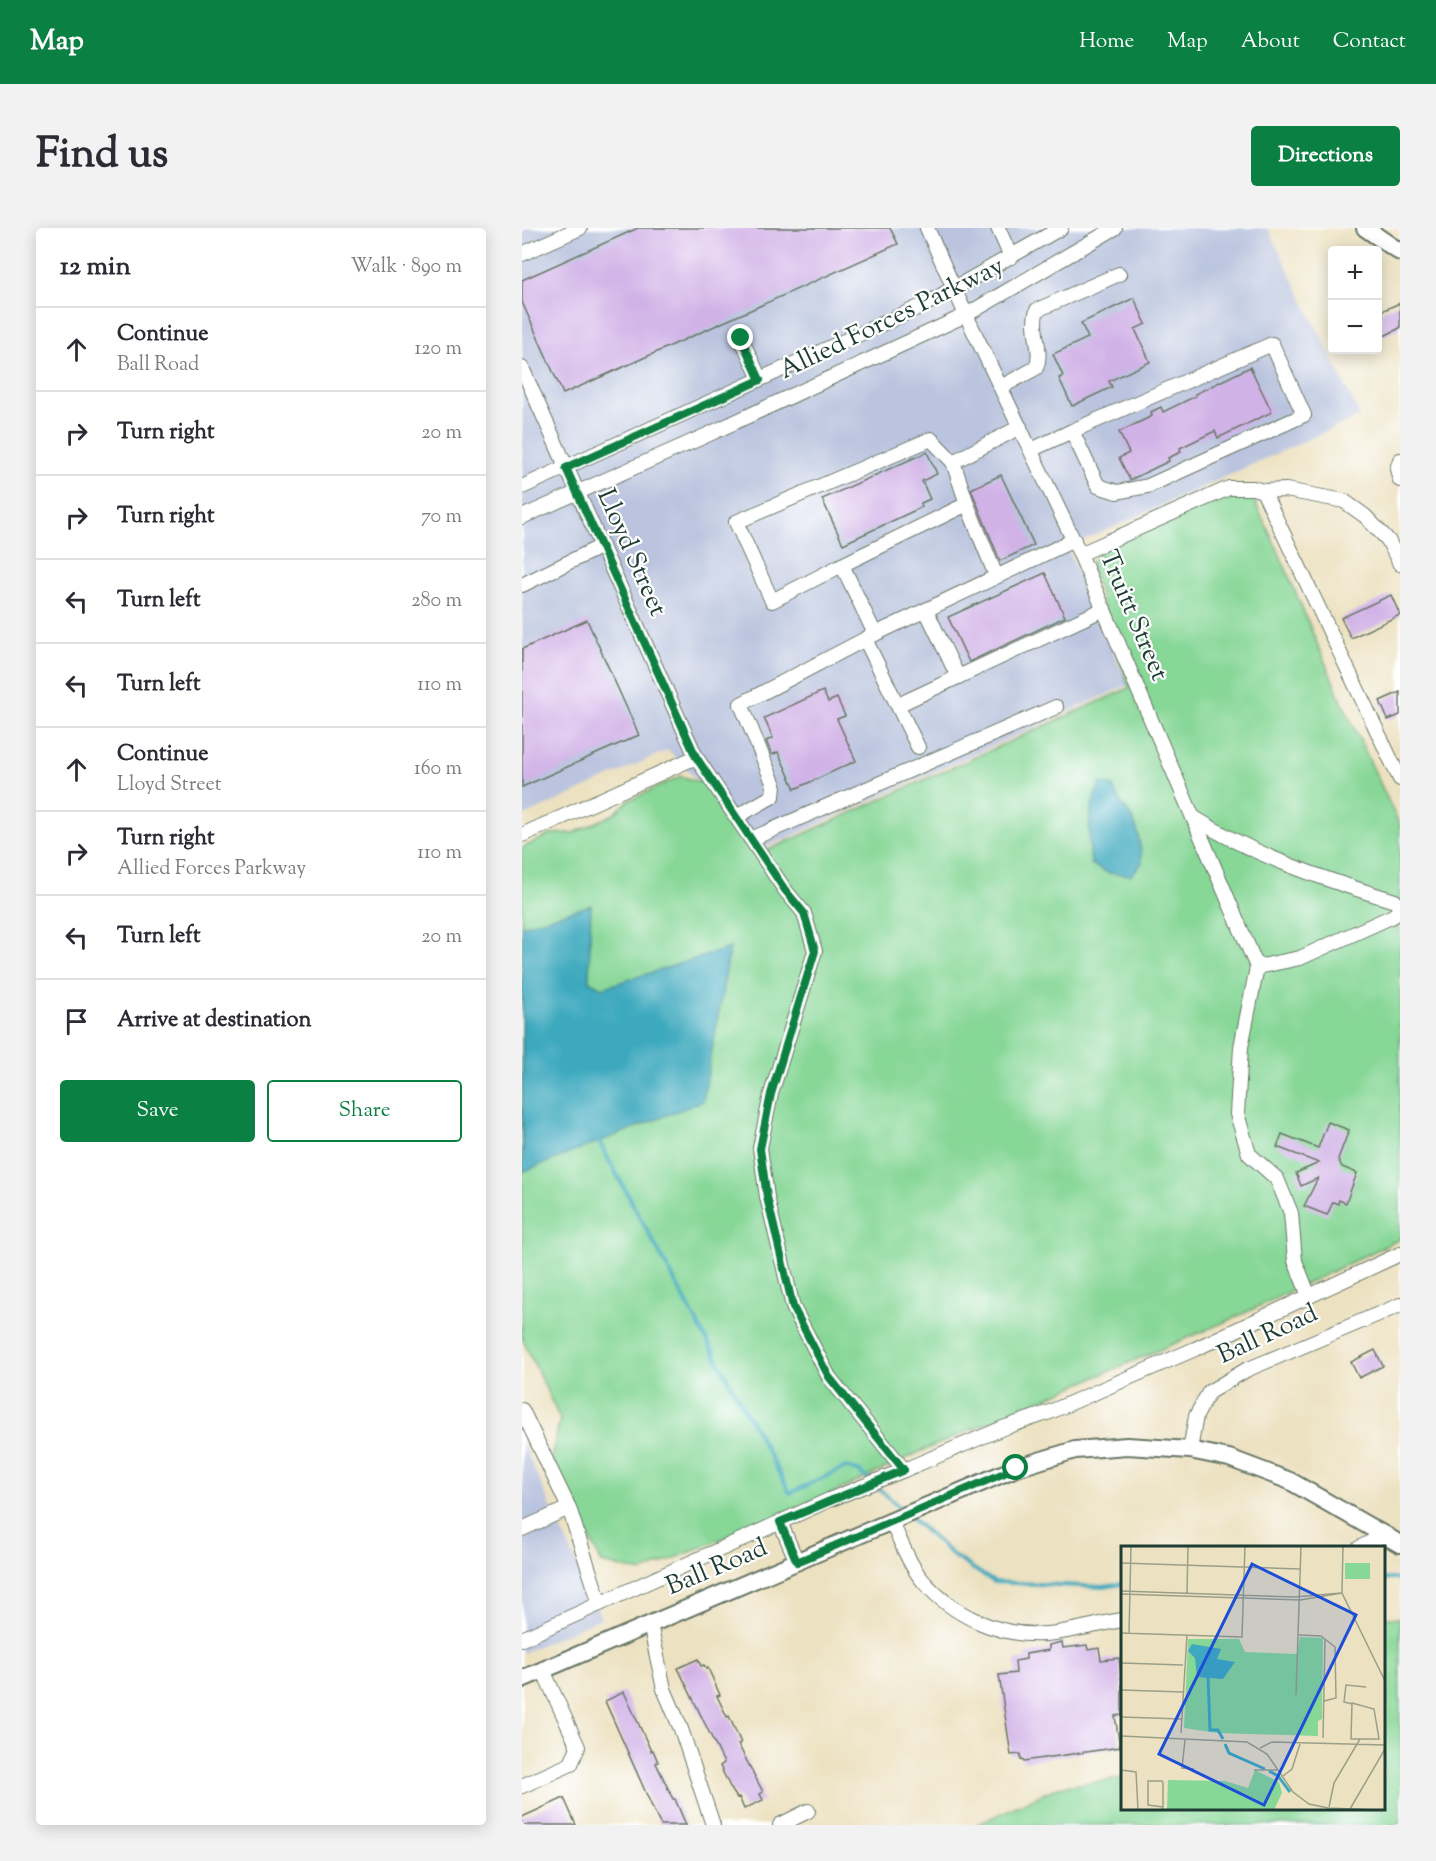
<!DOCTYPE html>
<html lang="en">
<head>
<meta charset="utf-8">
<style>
	body { margin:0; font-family:"Sorts Mill Goudy",serif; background:#f2f2f3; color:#2b2b33 }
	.controls { position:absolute; right:18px; top:18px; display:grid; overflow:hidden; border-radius:6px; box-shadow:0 3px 15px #0003 }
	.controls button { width:54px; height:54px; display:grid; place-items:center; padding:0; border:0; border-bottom:2px solid #e1e1e2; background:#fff; color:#2b2b33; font:30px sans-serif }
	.stop { position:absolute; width:18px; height:18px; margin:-14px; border:4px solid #0b8043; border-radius:50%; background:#fff }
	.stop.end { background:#0b8043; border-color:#fff; box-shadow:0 2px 6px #0008 }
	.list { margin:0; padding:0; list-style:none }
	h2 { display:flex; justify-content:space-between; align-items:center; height:78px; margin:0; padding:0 24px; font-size:26px }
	h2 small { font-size:20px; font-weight:400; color:#7c7c81 }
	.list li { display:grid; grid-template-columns:39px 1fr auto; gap:18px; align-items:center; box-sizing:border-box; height:84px; padding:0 24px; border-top:2px solid #e1e1e2 }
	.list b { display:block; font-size:22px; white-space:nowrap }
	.list p { margin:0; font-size:20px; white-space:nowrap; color:#7c7c81 }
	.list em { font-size:20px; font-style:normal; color:#7c7c81 }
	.actions { display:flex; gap:12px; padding:18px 24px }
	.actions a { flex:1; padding:14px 0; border:2px solid #0b8043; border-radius:6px; text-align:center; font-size:21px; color:#0b8043 }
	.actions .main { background:#0b8043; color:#fff }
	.icon { flex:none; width:33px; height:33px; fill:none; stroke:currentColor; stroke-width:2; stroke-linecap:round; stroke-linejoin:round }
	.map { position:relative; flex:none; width:878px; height:1597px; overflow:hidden; border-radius:6px }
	header { display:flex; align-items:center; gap:36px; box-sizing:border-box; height:84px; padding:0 30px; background:#0b8043; color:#fff }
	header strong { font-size:28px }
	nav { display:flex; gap:33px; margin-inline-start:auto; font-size:21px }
	.intro { display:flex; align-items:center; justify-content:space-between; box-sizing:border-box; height:144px; padding:0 36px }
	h1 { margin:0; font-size:42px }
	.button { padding:15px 27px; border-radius:6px; background:#0b8043; color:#fff; font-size:21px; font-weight:700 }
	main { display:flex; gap:36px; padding:0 36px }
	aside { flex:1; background:#fff; border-radius:6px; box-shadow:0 3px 15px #0003 }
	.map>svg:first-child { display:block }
</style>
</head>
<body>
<header>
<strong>Map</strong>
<nav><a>Home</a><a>Map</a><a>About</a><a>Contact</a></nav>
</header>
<div class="intro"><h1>Find us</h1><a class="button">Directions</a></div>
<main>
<aside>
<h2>12 min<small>Walk · 890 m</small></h2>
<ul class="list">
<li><svg class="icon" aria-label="ahead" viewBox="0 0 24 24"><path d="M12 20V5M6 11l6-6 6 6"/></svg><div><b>Continue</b><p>Ball Road</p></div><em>120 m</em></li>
<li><svg class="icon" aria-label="right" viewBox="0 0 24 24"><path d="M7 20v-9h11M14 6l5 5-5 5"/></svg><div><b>Turn right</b></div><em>20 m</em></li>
<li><svg class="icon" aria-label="right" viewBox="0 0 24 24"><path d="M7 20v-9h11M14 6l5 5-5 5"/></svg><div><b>Turn right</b></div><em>70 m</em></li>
<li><svg class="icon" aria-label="left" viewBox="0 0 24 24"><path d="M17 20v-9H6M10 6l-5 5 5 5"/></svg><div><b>Turn left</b></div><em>280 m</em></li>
<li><svg class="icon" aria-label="left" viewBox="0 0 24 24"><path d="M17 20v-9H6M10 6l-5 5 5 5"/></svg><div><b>Turn left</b></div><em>110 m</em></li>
<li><svg class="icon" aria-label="ahead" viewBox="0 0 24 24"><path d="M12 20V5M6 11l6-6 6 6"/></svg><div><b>Continue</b><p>Lloyd Street</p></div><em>160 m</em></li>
<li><svg class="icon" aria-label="right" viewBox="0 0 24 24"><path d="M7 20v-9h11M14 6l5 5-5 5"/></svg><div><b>Turn right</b><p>Allied Forces Parkway</p></div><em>110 m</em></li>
<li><svg class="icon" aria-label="left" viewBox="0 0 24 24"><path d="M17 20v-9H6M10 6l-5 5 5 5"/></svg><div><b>Turn left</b></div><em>20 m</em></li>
<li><svg class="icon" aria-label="arrive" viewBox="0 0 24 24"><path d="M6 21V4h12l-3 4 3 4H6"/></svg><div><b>Arrive at destination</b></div></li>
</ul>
<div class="actions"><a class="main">Save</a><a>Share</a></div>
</aside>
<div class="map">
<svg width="878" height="1597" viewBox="0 0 878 1597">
	<rect width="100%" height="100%" fill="#fff"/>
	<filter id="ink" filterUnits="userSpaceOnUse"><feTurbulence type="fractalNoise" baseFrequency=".0167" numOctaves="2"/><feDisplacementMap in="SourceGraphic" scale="12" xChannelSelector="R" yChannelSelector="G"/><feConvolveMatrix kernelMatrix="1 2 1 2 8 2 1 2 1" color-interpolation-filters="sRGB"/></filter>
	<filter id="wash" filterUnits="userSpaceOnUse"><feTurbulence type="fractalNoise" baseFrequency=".008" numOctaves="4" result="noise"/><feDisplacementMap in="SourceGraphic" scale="24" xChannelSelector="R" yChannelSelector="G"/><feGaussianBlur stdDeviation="1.35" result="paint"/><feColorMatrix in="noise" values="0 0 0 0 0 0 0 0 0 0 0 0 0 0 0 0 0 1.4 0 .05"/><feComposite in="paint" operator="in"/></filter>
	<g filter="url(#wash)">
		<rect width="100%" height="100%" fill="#ece1c0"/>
		<!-- industrial -->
		<g fill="#bac4de">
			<polygon points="0,0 746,0 838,188 545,320 606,457 243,620 146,522 0,589"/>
			<polygon points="0,1214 79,1390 0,1425"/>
		</g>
		<!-- green -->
		<g fill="#87d797" stroke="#538a66" stroke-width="1.5">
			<polygon points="707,266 729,266 757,325 816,465 878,598 878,1011 712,1090 400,1223 320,1261 120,1344 80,1335 29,1231 38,1191 0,1110 0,620 29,606 52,605 92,586 106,573 159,548 186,557 244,623 607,460 568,335 584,320"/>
			<polygon points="862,1390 878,1390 878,1597 454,1597 536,1559 600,1550 600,1580 862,1580"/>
		</g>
		<!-- water -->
		<g fill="#3ea9be" stroke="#2e7379" stroke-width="1.5">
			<path d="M578,555L591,558C594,571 601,576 608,587C618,602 618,618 620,635L609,647L586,645L569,636C566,608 565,582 578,555Z"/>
			<polygon points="69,677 67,753 80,760 208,720 181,873 1,944 0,698"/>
		</g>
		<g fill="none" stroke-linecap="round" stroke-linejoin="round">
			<!-- stream -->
			<g stroke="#3ea9be" stroke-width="4">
				<polyline points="77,914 268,1265 324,1239 338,1244 347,1252"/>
				<polyline points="353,1257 380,1282"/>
				<polyline points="388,1289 433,1329 472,1354 581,1359 600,1356"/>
				<polyline points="862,1351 878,1351"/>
			</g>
		</g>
		<g id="blocks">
			<!-- building -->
			<g fill="#d1b2e7">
				<polygon points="116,0 368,0 376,16 41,166 0,74 0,52"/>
				<polygon points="612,70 624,96 613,101 628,134 587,153 590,159 550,178 537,150 541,148 531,126 566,110 559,95"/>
				<polygon points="878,75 878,100 862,108 855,94 855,85"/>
				<polygon points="728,139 750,184 696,210 693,203 658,220 659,224 646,230 647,233 608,252 597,230 607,225 597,204 630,188 629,184 639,179 641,184 674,168 673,166"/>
				<polygon points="405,224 415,246 400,253 408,271 399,275 400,279 321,316 300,271"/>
				<polygon points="479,247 512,317 478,333 449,261"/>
				<polygon points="523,345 543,389 447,434 426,389"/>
				<polygon points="869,367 878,387 829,410 819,390"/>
				<polygon points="65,392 117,507 0,559 0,421"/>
				<polygon points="301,463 306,474 315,470 323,488 315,491 334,533 273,561 256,524 250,527 244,513 251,510 242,490"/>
				<polygon points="878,464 878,487 866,492 858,473"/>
				<polygon points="806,894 827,902 816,931 820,939 835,945 824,975 817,972 816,976 811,974 805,987 782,978 796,950 779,958 774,945 797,935 755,919 760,906 796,920"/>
				<polygon points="853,1122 861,1138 837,1150 829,1134"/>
				<polygon points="540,1414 541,1420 565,1417 566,1422 577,1420 579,1432 597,1430 600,1456 600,1487 593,1488 598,1519 502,1533 501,1531 499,1532 499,1526 489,1527 477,1447 494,1445 493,1433 504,1431 504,1426 527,1422 527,1417"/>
				<polygon points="176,1431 179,1438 182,1437 184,1441 186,1440 198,1467 195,1468 205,1489 207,1488 219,1515 216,1516 241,1564 238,1566 241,1572 222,1581 217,1569 215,1570 209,1561 198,1538 202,1535 156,1440"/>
				<polygon points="102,1464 129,1523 131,1522 136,1534 134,1535 151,1571 153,1571 164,1597 139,1597 136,1592 83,1473"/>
				<polygon points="42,1570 54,1597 0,1597 0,1589"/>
			</g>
		</g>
	</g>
	<g filter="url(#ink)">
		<use href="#blocks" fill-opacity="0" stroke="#677665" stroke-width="1.5"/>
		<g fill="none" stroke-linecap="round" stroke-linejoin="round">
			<defs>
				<g id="minor">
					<polyline points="405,0 444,87 558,326 735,739"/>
					<polyline points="476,0 489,29"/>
					<polyline points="0,26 58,0"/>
					<polyline points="219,110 238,151"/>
					<polyline points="0,140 174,529 263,662 282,685 293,723 249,866 238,920 245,969 271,1079 307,1149 382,1242 481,1200 528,1184 673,1121 878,1026"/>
					<path d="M479,159L514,140C522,121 508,102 515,82L597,46"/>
					<polyline points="498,199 431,234 409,211 214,294 250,373 320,337 353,406 552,312"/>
					<polyline points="509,222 550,203 750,116 782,187 626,258 595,264 576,258 550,203"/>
					<polyline points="878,232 875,241 878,252"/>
					<polyline points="431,234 445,276 474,348"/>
					<polyline points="0,259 404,76 539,0"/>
					<polyline points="741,263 878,551"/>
					<polyline points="0,289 183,208 416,100 444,87 593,0"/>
					<polyline points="558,326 707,260 731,260 741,263 764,262 822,273 843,288 866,312 878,336"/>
					<polyline points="320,337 445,276"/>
					<polyline points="0,357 80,318"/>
					<polyline points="404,382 436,449 582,381"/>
					<polyline points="343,411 396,519"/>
					<polyline points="376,477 436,449"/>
					<polyline points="214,589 251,568 252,557 219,476 353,406"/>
					<path d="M671,589C732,628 804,652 873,673L877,678V683L871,688L778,730L735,739"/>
					<polyline points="0,607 174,529"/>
					<polyline points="229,611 534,479"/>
					<polyline points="735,739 719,819 715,886 727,926 755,951 769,985 773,1033 787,1068"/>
					<polyline points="0,1182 47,1280 78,1376"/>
					<polyline points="668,1222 674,1188 687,1164 724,1142 878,1077"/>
					<path d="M369,1293C379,1313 387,1337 402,1354C432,1388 477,1409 524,1406C549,1404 575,1396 600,1392"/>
					<polyline points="258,1294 275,1334"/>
					<polyline points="0,1301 47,1280"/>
					<polyline points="837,1320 864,1306"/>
					<polyline points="128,1396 142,1461 159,1501 191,1597"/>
					<polyline points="0,1411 307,1272 382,1242"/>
					<polyline points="0,1558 49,1536 56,1519 21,1442"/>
					<polyline points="258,1597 286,1583"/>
				</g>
				<g id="major">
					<polyline points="843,0 878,24"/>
					<polyline points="0,1451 494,1240 553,1222 605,1218 668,1222 707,1230 768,1253 878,1316"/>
				</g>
			</defs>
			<!-- minor casing -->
			<use href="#minor" stroke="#677665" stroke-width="16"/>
			<!-- major casing -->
			<use href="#major" stroke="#677665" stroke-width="20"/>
			<!-- minor -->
			<use href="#minor" stroke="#fff" stroke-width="14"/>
			<!-- major -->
			<use href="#major" stroke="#fff" stroke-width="16"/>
		</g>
	</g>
	<g fill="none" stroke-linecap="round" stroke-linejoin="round" filter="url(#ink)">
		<!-- route -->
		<polyline stroke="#0b8043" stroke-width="8" points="219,110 238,152 44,240 174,529 263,662 282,685 293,723 249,866 238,921 245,969 271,1079 307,1149 382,1242 258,1294 275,1334 494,1240"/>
	</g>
	<g text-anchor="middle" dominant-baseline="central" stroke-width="4.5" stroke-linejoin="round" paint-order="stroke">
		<!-- street labels -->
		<g font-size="26" fill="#1f3d34" stroke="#fff">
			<text transform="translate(370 91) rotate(-26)">Allied Forces Parkway</text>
			<text transform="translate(109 325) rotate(66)">Lloyd Street</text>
			<text transform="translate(611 388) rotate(67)">Truitt Street</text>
			<text transform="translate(746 1107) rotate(-25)">Ball Road</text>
			<text transform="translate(195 1340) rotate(-23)">Ball Road</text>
		</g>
	</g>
	<!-- overview -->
	<g transform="translate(599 1318)">
		<rect width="264" height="264" fill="#ece1c0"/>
		<path d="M224,17H249V33H224ZM179,91L202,92L201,173L197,175V190L96,187L63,182L67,93H118L124,106L176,108ZM134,224L158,236L161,247L153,264H46L47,234L104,235L127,242Z" fill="#87d797"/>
		<path d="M71,98L100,103L96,113L114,116L102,133L76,131L74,112L67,105Z" fill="#3ea9be"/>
		<path fill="none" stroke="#3ea9be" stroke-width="3" d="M87,131L89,184H97L102,193M104,198L108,207L144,223M148,225L157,230L169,246"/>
		<path fill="none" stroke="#9a9f88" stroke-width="1.5" d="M222,0L221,47L264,135M0,17L179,23M0,45L174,51L220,47M66,47L67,0M0,48L179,54L221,47M0,87L121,91L124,0M8,87L10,0M178,89L200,90L214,101L215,152L203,155M0,117L62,119M0,144L62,146M175,149L180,0M231,157L253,163L258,193H230ZM231,158L223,156L225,139L245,141M0,171L61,173M60,187L66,89M0,190L126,196L146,208L172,246L188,258L207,262L257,264M202,192L204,93M64,194L61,222L73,223M139,202L151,196L264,199M0,224L15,226L17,264M133,224H156M162,230L171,223L179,198M208,261L213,237L239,193M229,263L264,203M41,264L42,261V237L41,235H27V259L42,261"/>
		<path fill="#1d4ed8" fill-opacity="0.15" stroke="#1d4ed8" stroke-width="3" d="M131,18L235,69L143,259L38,208Z"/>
		<rect width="264" height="264" fill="none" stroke="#1f3d34" stroke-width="3"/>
	</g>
</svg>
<div class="controls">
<button>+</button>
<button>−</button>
</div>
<div class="stop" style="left:494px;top:1240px"></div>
<div class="stop end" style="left:219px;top:110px"></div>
</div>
</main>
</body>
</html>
